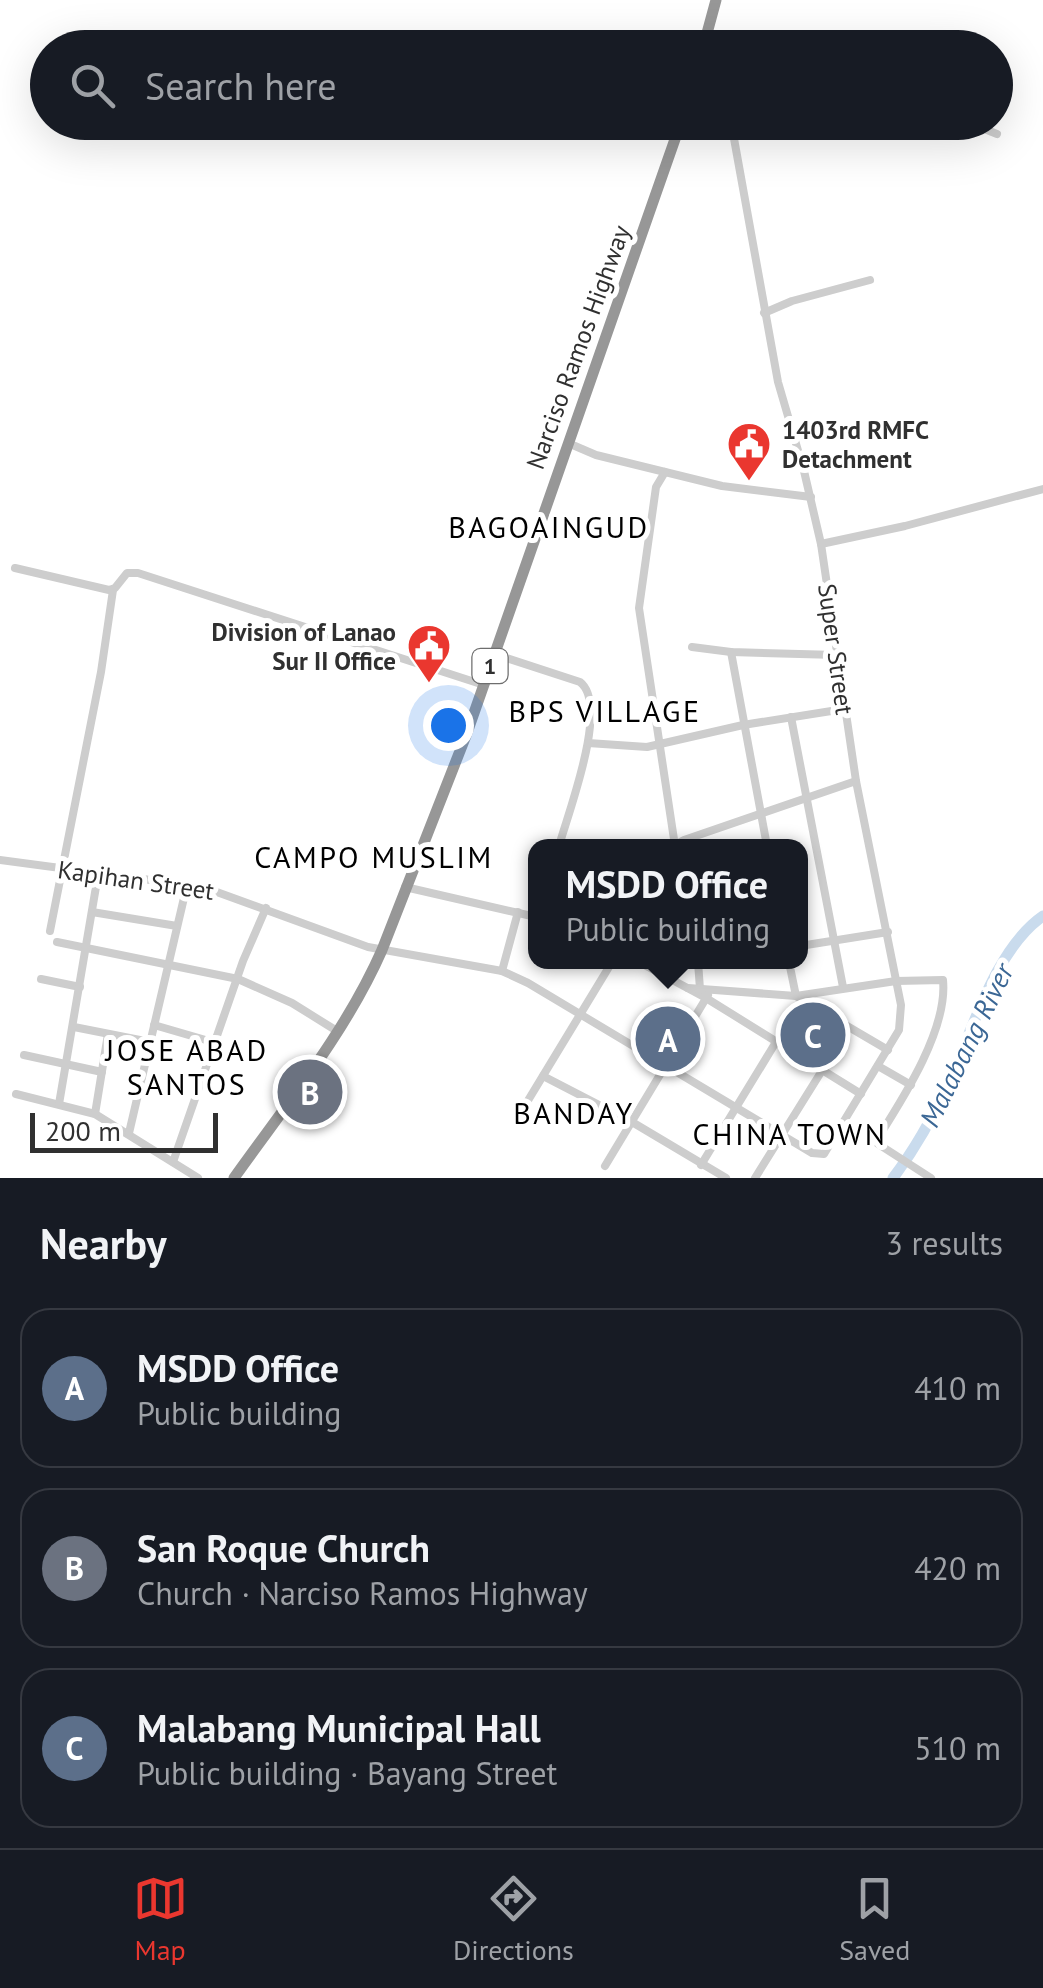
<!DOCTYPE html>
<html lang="en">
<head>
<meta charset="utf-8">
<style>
	body { margin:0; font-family:"PT Sans",sans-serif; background:#242831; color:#f1f3f6 }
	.scale { position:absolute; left:30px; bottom:25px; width:188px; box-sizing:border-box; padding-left:10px; border:5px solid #303030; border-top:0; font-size:28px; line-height:35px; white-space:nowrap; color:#303030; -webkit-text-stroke:8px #fff; paint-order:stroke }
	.you { position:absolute; left:448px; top:725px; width:35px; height:35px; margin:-25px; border:8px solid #fff; border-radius:50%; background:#1a73e8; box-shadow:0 0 0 15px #1a73e833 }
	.badge { display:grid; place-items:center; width:65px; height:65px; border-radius:50%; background:#ea372f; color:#fff; font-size:32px; font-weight:700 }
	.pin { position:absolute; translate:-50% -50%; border:5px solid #fff; box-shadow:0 2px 10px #0006 }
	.popup { position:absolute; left:528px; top:839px; width:280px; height:130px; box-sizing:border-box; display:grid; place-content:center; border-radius:20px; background:#171b24; filter:drop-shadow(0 2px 8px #0005); font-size:32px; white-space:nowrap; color:#9ea1a6 }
	.popup b { font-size:38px; color:#f1f3f6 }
	.popup::after { content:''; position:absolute; left:50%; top:100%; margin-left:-20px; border:20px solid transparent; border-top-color:#171b24 }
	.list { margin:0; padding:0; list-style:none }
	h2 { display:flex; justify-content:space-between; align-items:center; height:130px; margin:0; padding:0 40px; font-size:42px }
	h2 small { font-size:32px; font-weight:400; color:#9ea1a6 }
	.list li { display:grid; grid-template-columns:65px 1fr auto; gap:30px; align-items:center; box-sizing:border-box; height:160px; margin:0 20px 20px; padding:0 20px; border:2px solid #363941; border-radius:30px }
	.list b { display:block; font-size:38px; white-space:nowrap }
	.list p { margin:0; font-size:32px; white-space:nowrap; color:#9ea1a6 }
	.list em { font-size:32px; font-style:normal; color:#9ea1a6 }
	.icon { flex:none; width:55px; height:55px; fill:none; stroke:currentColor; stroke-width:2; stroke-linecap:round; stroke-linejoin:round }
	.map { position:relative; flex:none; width:1043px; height:1178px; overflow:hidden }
	.search { position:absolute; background:#171b24; box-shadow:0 10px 40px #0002; left:30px; right:30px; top:30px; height:110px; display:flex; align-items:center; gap:25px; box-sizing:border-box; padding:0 35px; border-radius:55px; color:#9ea1a6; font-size:38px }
	.sheet { height:670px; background:#171b24 }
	nav { display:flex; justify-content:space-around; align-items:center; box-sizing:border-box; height:140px; border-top:2px solid #363941; background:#171b24; font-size:28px; color:#9ea1a6 }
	nav a { display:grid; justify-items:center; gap:5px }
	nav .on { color:#ea372f }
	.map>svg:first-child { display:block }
</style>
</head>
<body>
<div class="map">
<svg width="1043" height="1178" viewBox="0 0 1043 1178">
	<rect width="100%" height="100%" fill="#fff"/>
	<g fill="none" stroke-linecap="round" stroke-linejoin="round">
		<!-- river -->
		<path stroke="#c9dbed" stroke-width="11" d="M893,1178C915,1149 933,1117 948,1084C972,1032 995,949 1043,916"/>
		<!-- minor -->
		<g stroke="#cdcdcd" stroke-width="8">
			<polyline points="711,45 730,48"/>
			<polyline points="967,122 997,134"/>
			<polyline points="764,313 792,301 870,280"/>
			<polyline points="568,443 596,455 722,486 811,497"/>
			<polyline points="665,472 656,487 639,608 675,846"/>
			<polyline points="821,544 905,526 1043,489"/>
			<polyline points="15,568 109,590 115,588 127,573 138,573 484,685"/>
			<polyline points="692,647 731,652 837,655"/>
			<polyline points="731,652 767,846"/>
			<path d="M494,654L580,682C610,705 568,813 559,846"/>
			<polyline points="791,717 843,987"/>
			<polyline points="588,743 647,747 743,725 844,709"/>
			<polyline points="673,846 684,840 856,781"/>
			<polyline points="0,860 203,887 368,947 502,971 528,983 812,1153 824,1154 899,1030 901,1005 856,781 821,544 804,471 778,382 731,122"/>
			<polyline points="405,887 536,917"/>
			<polyline points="92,912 177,926"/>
			<polyline points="50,931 101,672 113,590"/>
			<polyline points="57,942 238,979 292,1003 337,1031"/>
			<polyline points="800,946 888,932"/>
			<polyline points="639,962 706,998 861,1094"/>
			<polyline points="698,962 700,989"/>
			<polyline points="789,962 796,996 888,1050"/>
			<polyline points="502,971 518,912"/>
			<polyline points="41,979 80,987"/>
			<path d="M688,988L796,996L896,981L943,980C948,1030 902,1100 876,1141"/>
			<polyline points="154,1025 216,1043"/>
			<polyline points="74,1027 150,1042"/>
			<polyline points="24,1055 102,1072"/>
			<polyline points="878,1066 911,1085"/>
			<polyline points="543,1076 632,1122 726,1178"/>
			<polyline points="16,1094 95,1114 198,1178"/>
			<polyline points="59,1104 98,875"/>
			<polyline points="521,1112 612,962"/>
			<polyline points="95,1114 108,1034"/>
			<polyline points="844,1122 931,1178"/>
			<polyline points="129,1133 187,885"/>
			<polyline points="173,1162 243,961 266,908"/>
			<polyline points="701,1165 776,1042"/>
			<polyline points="605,1166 708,995"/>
			<polyline points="755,1178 823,1069"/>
		</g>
		<!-- highway -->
		<g stroke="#979797" stroke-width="11">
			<polyline points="703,48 716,0"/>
			<path d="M234,1178C286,1105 346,1032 382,950L467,733L681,122"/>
		</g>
	</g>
	<!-- icons -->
	<defs>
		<symbol id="civic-pin" viewBox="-11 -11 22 30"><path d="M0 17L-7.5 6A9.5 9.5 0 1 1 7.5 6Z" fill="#ea372f" stroke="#fff"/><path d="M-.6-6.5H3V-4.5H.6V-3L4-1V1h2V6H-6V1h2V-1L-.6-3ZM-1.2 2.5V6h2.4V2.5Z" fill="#fff"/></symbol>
	</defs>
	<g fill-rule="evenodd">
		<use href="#civic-pin" x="724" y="419" width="50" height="68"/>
		<use href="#civic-pin" x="404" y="621" width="50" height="68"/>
	</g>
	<g text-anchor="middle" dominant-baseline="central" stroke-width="10" stroke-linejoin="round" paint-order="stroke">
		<!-- shield labels -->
		<rect fill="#fff" stroke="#6e6e6e" stroke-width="2.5" x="472.5" y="649" width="35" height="34" rx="8"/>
		<g font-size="22" font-weight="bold" fill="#303030">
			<text x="490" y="666">1</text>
		</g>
		<!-- street labels -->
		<g font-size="25" fill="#303030" stroke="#fff">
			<text transform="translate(578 347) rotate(-70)">Narciso Ramos Highway</text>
			<text transform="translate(836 649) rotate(82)">Super Street</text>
			<text transform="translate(136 880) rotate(8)">Kapihan Street</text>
		</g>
		<!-- poi labels -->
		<g font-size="25" font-weight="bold" fill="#303030" stroke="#fff" text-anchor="start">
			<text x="782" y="430">1403rd RMFC<tspan x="782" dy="29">Detachment</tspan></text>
			<text x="396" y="632" text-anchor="end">Division of Lanao<tspan x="396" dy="29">Sur II Office</tspan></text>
		</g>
		<!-- water labels -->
		<g font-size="28" font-style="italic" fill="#3b6795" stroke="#fff">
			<text transform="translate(966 1045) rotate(-64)">Malabang River</text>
		</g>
		<!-- quarter labels -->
		<g font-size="30" letter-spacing="2.5" fill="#000" stroke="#fff">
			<text x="549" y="526">BAGOAINGUD</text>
			<text x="605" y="710">BPS VILLAGE</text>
			<text x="374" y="856">CAMPO MUSLIM</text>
			<text x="187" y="1049">JOSE ABAD<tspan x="187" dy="34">SANTOS</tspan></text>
			<text x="574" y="1112">BANDAY</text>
			<text x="790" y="1133">CHINA TOWN</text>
		</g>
	</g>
</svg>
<div class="scale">200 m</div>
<div class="you"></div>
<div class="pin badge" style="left:668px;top:1039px;background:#5c6f8a">A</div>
<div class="popup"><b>MSDD Office</b>Public building</div>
<div class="pin badge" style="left:310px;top:1092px;background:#6b7280">B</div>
<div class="pin badge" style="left:813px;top:1035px;background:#5c6f8a">C</div>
<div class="search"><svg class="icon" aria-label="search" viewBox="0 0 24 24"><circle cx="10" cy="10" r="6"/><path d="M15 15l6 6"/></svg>Search here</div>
</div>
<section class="sheet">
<h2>Nearby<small>3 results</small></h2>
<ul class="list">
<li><span class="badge" style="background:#5c6f8a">A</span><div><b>MSDD Office</b><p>Public building</p></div><em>410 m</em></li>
<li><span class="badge" style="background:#6b7280">B</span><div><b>San Roque Church</b><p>Church · Narciso Ramos Highway</p></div><em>420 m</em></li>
<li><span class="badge" style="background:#5c6f8a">C</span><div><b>Malabang Municipal Hall</b><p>Public building · Bayang Street</p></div><em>510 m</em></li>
</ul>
</section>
<nav>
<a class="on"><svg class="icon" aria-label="map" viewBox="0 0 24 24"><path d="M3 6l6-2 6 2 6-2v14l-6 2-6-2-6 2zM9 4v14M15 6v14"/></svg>Map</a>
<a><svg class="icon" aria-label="directions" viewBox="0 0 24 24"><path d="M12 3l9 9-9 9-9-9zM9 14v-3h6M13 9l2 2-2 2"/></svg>Directions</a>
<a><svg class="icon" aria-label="saved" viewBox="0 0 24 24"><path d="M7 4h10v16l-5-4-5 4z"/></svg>Saved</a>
</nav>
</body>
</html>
